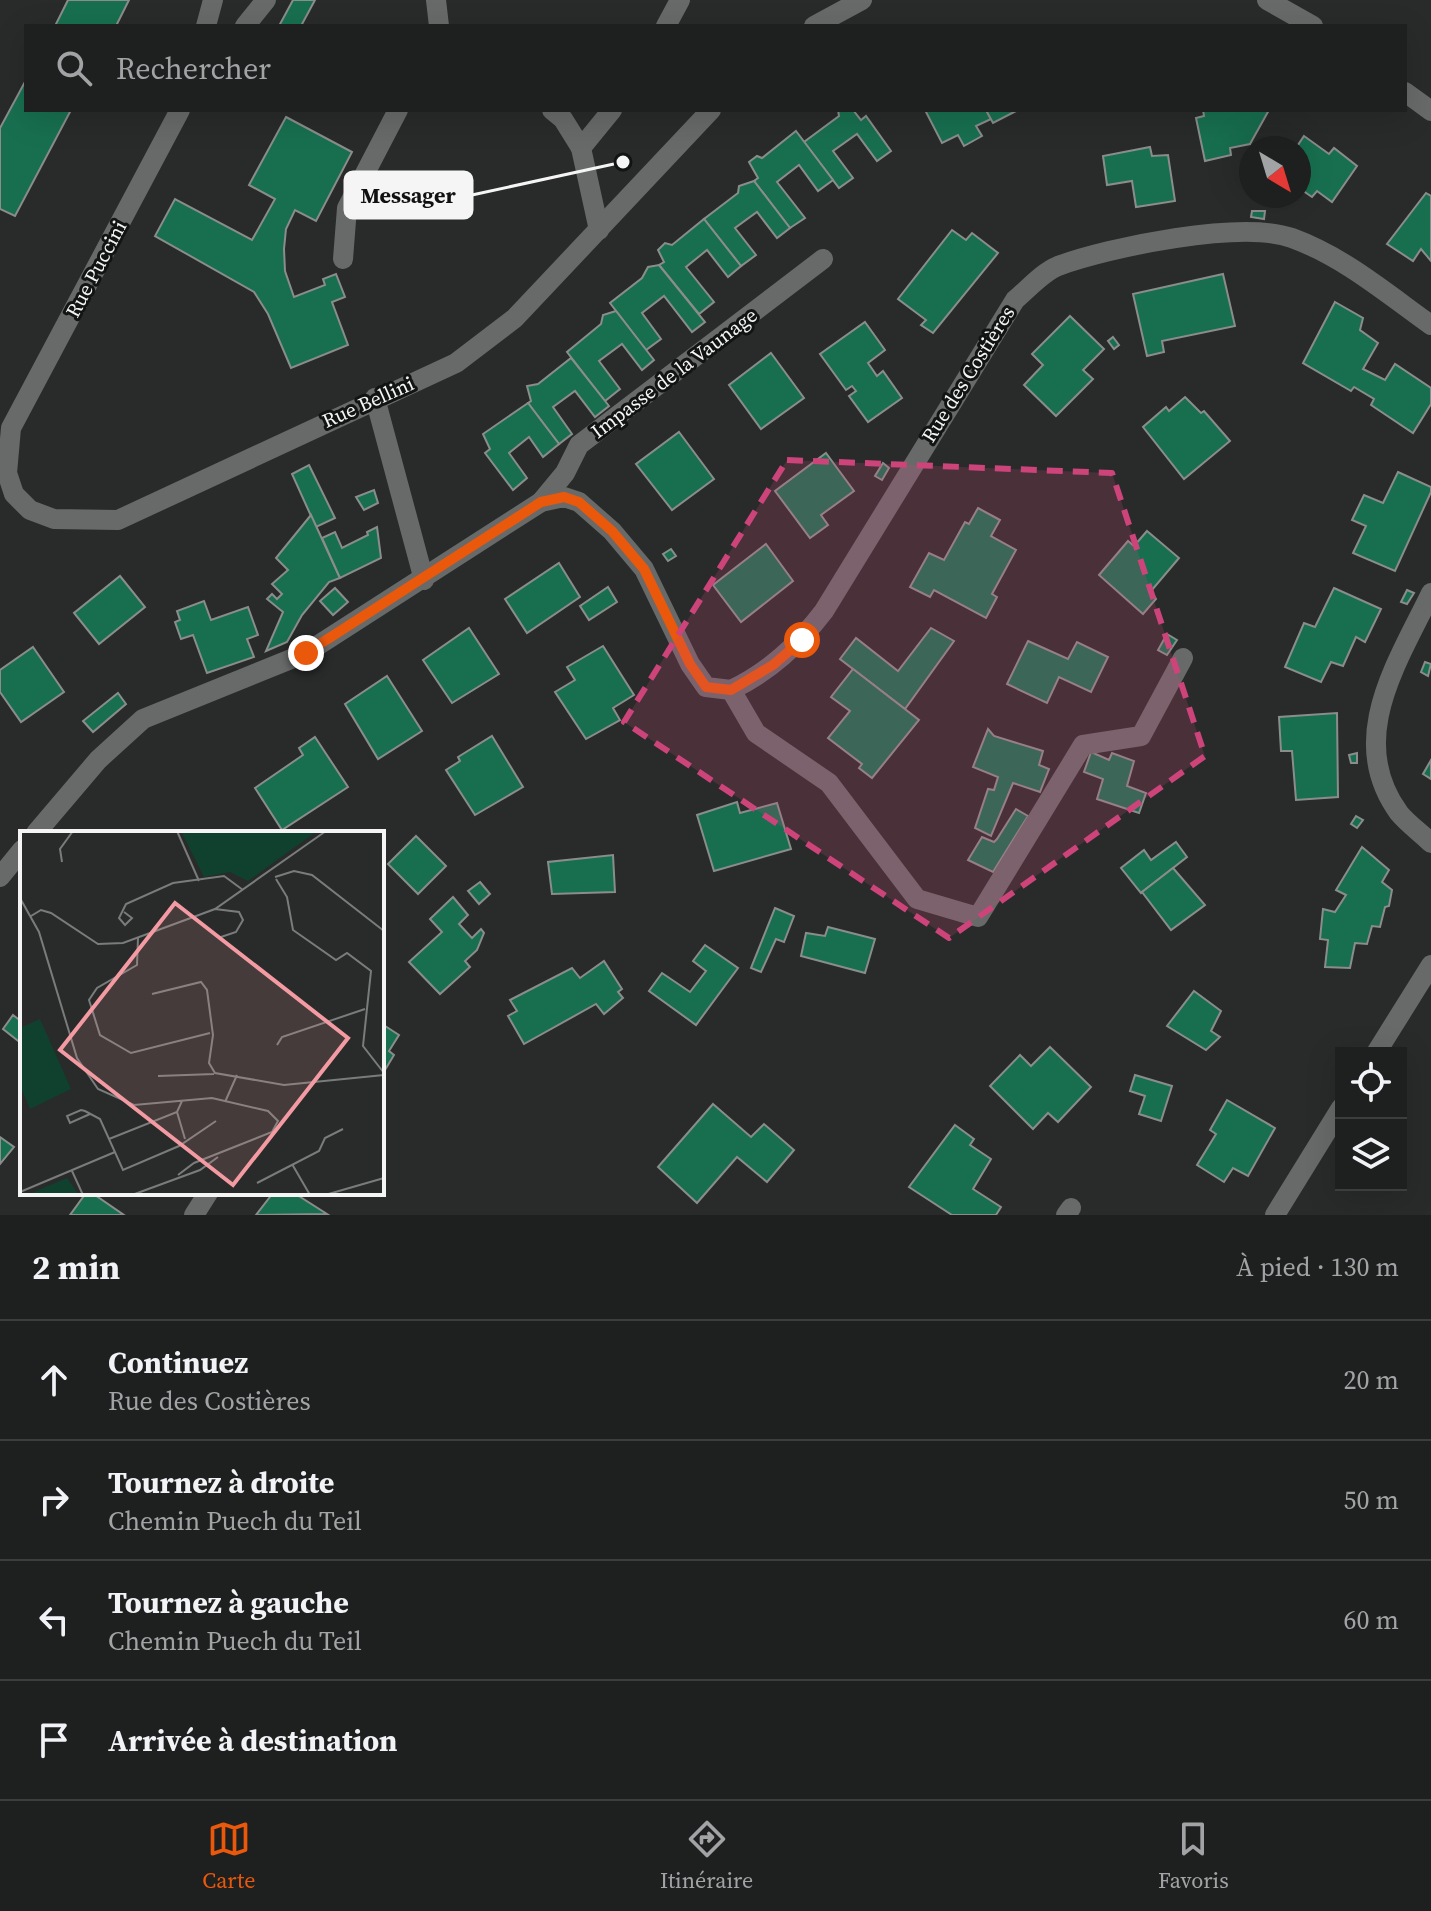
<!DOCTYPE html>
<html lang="fr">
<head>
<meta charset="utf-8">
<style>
	body { margin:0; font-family:"Source Serif 4",serif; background:#2b2d2d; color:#f1f3f6 }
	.controls { position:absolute; right:24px; bottom:24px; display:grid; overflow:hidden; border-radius:0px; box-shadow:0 8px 32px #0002 }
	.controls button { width:72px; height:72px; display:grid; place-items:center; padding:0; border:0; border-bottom:2px solid #3c3e3e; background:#1e2020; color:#f1f3f6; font:40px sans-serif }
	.compass { position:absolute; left:1239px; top:136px; width:72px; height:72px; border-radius:50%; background:#1e2020; box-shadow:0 8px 32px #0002; rotate:142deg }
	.stop { position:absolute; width:24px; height:24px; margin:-18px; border:6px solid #ea580c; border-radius:50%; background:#fff }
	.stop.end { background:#ea580c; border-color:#fff; box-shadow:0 2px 8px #0008 }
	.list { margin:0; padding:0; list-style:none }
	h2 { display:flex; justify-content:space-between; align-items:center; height:104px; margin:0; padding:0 32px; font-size:34px }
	h2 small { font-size:26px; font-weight:400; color:#a1a3a5 }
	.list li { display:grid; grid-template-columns:52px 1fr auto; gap:24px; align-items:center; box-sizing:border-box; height:120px; padding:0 32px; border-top:2px solid #3c3e3e }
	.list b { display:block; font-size:30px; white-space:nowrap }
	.list p { margin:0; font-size:26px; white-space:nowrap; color:#a1a3a5 }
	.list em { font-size:26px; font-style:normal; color:#a1a3a5 }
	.icon { flex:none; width:44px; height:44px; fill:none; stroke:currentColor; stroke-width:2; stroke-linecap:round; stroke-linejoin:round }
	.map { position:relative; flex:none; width:1431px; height:1215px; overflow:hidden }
	.search { position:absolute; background:#1e2020; box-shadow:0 8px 32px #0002; left:24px; right:24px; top:24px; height:88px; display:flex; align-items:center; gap:20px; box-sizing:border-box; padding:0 28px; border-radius:0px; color:#a1a3a5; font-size:30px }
	.sheet { height:584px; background:#1e2020 }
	nav { display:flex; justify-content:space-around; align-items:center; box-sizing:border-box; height:112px; border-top:2px solid #3c3e3e; background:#1e2020; font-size:22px; color:#a1a3a5 }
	nav a { display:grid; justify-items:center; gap:4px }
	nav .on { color:#ea580c }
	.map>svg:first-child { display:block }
</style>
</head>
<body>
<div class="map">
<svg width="1431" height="1215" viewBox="0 0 1431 1215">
	<rect width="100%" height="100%" fill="#282b2a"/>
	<!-- building -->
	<g fill="#186f50" stroke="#8a8d8b" stroke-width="2">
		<polygon points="68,0 129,0 116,26 55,26"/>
		<polygon points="293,0 315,0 301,26 279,26"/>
		<polygon points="26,80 26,110 71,110 15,216 0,209 0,128"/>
		<polygon points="838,110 853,110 861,120 866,116 891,151 877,161 857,134 833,151 853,178 839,188 804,142 839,116"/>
		<polygon points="925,110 986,110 991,119 976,126 982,136 964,146 958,135 942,143"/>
		<polygon points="986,110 1018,110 993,123"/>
		<polygon points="1203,110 1269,110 1250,144 1230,148 1231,155 1205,161 1196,118 1204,116"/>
		<polygon points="286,117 352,152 316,221 295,210 286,229 284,249 285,271 294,297 325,285 323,279 336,274 345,297 332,302 348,345 291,368 268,314 254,292 155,236 175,199 252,240 275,199 249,185"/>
		<polygon points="796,131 833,180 818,191 799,165 777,182 805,218 790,228 754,181 758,178 749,162 757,156 762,158"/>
		<polygon points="1304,136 1329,154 1334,148 1357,166 1332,202 1317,191 1312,197 1299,188 1299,148 1296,148"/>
		<polygon points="1150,147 1152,156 1168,155 1175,201 1136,207 1132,181 1107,185 1103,156"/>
		<polygon points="754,181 790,228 777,238 757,212 735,228 756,255 741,266 704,219 738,193 739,186"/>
		<polygon points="1426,193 1431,196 1431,261 1421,249 1413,261 1387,244"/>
		<polygon points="1252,211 1265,211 1264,219 1251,217"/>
		<polygon points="704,219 741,266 728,277 707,250 686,267 714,302 699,314 659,265 664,262 658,250 665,243 672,245"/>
		<polygon points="952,230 966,240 972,233 998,253 933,333 921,325 926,320 898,299"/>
		<polygon points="659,265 705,322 692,332 664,296 642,313 661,339 646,350 610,303 642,278 648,267"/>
		<polygon points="1223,274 1235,326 1162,341 1164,352 1147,356 1133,294"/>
		<polygon points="1335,302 1363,318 1360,330 1378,343 1363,369 1385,380 1395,364 1431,388 1431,404 1413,433 1371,405 1374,399 1354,387 1351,391 1303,363"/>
		<polygon points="616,311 654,360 642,370 622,344 599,361 620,389 605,401 567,352 601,324 603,315"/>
		<polygon points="1070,316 1104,349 1083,370 1093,379 1056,416 1024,385 1043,365 1032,354"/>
		<polygon points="865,322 885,350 868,363 877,376 883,371 902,398 868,422 849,396 856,391 852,386 846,390 820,354"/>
		<polygon points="1113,337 1119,345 1114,349 1108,341"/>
		<polygon points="771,353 804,398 761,429 729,385"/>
		<polygon points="571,358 609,406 595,417 575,391 553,407 572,434 559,444 528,403 531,401 527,386 538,384"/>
		<polygon points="1185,397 1201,413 1204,411 1230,441 1184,479 1143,427 1166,407 1169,411"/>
		<polygon points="528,403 559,444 543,457 529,437 509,453 527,478 513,490 485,453 490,449 483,434"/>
		<polygon points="679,432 714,479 672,510 636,464"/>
		<polygon points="826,453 854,491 821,515 828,525 810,538 775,491"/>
		<polygon points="883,463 889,468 882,480 875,476"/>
		<polygon points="309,465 335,518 316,527 292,474"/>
		<polygon points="1398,472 1431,487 1431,492 1395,571 1353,553 1366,526 1352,520 1364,495 1383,503"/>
		<polygon points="374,490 378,503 364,510 356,497"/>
		<polygon points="978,508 1000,520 991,536 1016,550 992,594 997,597 986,618 934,590 930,597 910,587 929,553 944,560 965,522 969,524"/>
		<polygon points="311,515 340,578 329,582 302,615 287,642 266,651 283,612 267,599 272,594 277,599 282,594 272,584 288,570 276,558"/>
		<polygon points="377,527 381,558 340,578 322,538 335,532 342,548 368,535 367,532"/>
		<polygon points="1147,531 1179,558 1151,591 1156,599 1143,614 1099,575 1128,541 1134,546"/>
		<polygon points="766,544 793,581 741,622 713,585"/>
		<polygon points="671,549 676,556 668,561 663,554"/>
		<polygon points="559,563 580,597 527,633 505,599"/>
		<polygon points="120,576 145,607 99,644 74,613"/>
		<polygon points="608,587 617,602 589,620 580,606"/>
		<polygon points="335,588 348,602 333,615 320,601"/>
		<polygon points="1334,588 1381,609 1365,642 1356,637 1343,666 1331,662 1321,682 1285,667 1304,623 1315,627"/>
		<polygon points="1407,590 1414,593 1407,604 1401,602"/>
		<polygon points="204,601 211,620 248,607 258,635 247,639 254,657 207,673 193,635 181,639 175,622 180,620 177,611"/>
		<polygon points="469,628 499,674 452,703 423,660"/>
		<polygon points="931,628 954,641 905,709 840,659 856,638 898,671"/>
		<polygon points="1167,634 1177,640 1167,655 1158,650"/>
		<polygon points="1028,641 1068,659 1077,642 1108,657 1091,692 1059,677 1047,703 1007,684"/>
		<polygon points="603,646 634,695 613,708 620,720 586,739 555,692 575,680 567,667"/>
		<polygon points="33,647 64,692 21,722 0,692 0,670"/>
		<polygon points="1425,662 1431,664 1428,676 1421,672"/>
		<polygon points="853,669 919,720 872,778 859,768 862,764 828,738 850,711 831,697"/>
		<polygon points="387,676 422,731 378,759 345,704"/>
		<polygon points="118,693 126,704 93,732 83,721"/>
		<polygon points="1337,713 1338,797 1296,800 1292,751 1281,751 1279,717"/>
		<polygon points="988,729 994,736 1043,751 1039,765 1049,769 1040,792 1013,783 991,836 975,828 988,789 994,790 998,777 973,767"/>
		<polygon points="492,736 523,787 475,815 446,770 460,761 458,757"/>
		<polygon points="315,737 348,787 282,830 255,788 303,755 299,748"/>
		<polygon points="1091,752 1109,760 1112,753 1134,761 1127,786 1146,793 1139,813 1097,799 1103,779 1084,772"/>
		<polygon points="1357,753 1357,763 1351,763 1349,755"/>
		<polygon points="1431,760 1431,779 1423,774"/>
		<polygon points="737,802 740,813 777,803 791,849 714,871 697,815"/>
		<polygon points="1016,809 1028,816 993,872 968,860 982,837 994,842 997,839"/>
		<polygon points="1356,816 1363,820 1357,828 1351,824"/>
		<polygon points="416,836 446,866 418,894 388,864"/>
		<polygon points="1176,842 1187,857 1141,893 1121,868 1144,850 1151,860"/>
		<polygon points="1362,847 1389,870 1382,882 1392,890 1389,906 1385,907 1380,927 1372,926 1367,944 1355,943 1350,968 1325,967 1328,940 1320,939 1323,909 1335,912 1346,895 1336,890"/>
		<polygon points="613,855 615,892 552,894 548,862"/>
		<polygon points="1173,868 1205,905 1171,930 1142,892"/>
		<polygon points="480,882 490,894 479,904 468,891"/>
		<polygon points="453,897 468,915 459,924 472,938 481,929 484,933 477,950 465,961 470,967 440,994 409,962 442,932 430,919"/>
		<polygon points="775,908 794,916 784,942 776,939 761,972 751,968"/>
		<polygon points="828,927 875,939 865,973 801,956 806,933 825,936"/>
		<polygon points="705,945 738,968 696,1025 649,991 662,973 690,992 706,971 693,961"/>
		<polygon points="604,961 622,989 618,992 623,998 604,1014 596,1004 524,1044 508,1016 517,1011 510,1000 572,968 580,978"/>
		<polygon points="1194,991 1221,1011 1211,1031 1220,1037 1206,1050 1167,1026"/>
		<polygon points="13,1015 22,1022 22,1044 3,1029"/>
		<polygon points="382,1024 399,1035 389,1051 394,1055 382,1075"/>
		<polygon points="1050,1047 1091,1087 1058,1122 1048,1113 1033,1129 990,1086 1020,1055 1031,1066"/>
		<polygon points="1135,1075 1172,1086 1161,1121 1139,1114 1145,1096 1130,1091"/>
		<polygon points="1227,1100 1275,1128 1248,1176 1233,1168 1224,1182 1197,1165 1216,1134 1210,1130"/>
		<polygon points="713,1104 751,1137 764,1124 794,1150 767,1182 737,1157 697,1203 658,1167"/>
		<polygon points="955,1125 974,1139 970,1145 991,1159 973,1189 1001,1207 996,1215 952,1215 909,1187"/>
		<polygon points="0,1137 14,1147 0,1164"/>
		<polygon points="86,1193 92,1193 124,1215 70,1215"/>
		<polygon points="273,1193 294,1193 327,1214 256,1215"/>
	</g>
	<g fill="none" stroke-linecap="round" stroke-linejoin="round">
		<!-- street -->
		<g stroke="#686a69" stroke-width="20">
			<polyline points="436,0 439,26"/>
			<polyline points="1267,0 1313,26"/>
			<polyline points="206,26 213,0"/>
			<polyline points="245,26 266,0"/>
			<polyline points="666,26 680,0"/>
			<polyline points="814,26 862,0"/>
			<polyline points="1405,92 1431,111"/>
			<polyline points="180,110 11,428 7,473 14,494 30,510 54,519 118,520 456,363 515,318 711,110"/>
			<polyline points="552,110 563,119 581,148"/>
			<polyline points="599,230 581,148 612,110"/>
			<polyline points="343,259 347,208 398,110"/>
			<polyline points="375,398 424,580"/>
			<polyline points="541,502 565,473 579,445 823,259"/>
			<path d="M1431,593C1398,662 1345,739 1399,813C1408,824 1421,833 1431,843"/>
			<path d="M731,690C770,671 798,645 824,611L1015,300C1028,289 1043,272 1058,266C1110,247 1241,220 1292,238C1344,257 1386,293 1431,325"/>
			<polyline points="36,833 98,760 143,719 306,653 541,502 564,497 579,502 612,531 644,569 690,664 706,687 731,690 756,733 829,783 917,899 978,917 1083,745 1141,736 1183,658"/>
			<polyline points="0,877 22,850"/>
			<polyline points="1376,1053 1431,965"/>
			<polyline points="194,1215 208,1193"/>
			<polyline points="1066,1215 1071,1208"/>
			<polyline points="1275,1215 1341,1108"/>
		</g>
	</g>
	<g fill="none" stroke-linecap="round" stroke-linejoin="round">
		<!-- route -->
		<polyline stroke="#ea580c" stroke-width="10" points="306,653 541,502 564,497 579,502 612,531 644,569 690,664 706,687 731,690 773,665 802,640"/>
	</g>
	<!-- marked area -->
	<path fill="#cc447a" fill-opacity="0.2" stroke="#cc447a" stroke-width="6" stroke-dasharray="16 10" stroke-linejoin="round" d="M787,460L1112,473L1205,756L949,938L624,722Z"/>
	<g text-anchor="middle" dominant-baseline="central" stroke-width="6" stroke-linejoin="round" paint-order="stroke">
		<!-- street labels -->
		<g font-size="20" fill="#f4f5f4" stroke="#121313">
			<text transform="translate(96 269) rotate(-62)">Rue Puccini</text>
			<text transform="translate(674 373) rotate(-37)">Impasse de la Vaunage</text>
			<text transform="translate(968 374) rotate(-58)">Rue des Costières</text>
			<text transform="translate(368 402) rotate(-24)">Rue Bellini</text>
		</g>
	</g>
	<!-- overview -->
	<g transform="translate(20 831)">
		<rect width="364" height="364" fill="#282b2a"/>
		<path d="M161,0H297L228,50L210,41L184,46ZM20,188L51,258L10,278L0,254V197ZM47,347L59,364H7L42,349Z" fill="#10412f"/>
		<path fill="none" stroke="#7a7c7b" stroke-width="2" d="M157,0L179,50M42,31L40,18L53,0M255,46L274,40L292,44L364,100M256,48L267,66L273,99L316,129L327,122L351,140L343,215L364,242M0,67L19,101L57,227L78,258L114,274L192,267L248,280L258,290L252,301L174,332L158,344M195,78L219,81L223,89L216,101L198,107M104,81L112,87L105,94L99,87L106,73L153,52L204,45L223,59M11,85L21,79L31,82L78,113L103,112L195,78L306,0M118,107L117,134L77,157L69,169L80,204L111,222L190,202M132,163L181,151L187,159L193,204L189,232L195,242L264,254L364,244M257,214L262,206L345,178M138,245L194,243M205,271L217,244M157,281L165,308M70,283L50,292L47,285L61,279L65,280L80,288L103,339L159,315L196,290M89,308L157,281L162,270M272,333L290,364M52,340L63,364M237,352L299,320L305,307L323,298M0,361L95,321M112,364L180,339L198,326M305,364L364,347"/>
		<path fill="#f49aa3" fill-opacity="0.15" stroke="#f49aa3" stroke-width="4" d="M155,72L328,207L213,354L40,219Z"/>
		<rect width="364" height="364" fill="none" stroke="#f4f5f4" stroke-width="4"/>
	</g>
	<!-- callouts -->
	<path fill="none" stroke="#f4f5f4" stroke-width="3" d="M623 162L472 195"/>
	<circle fill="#f4f5f4" stroke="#121313" stroke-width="3" cx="623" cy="162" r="8"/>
	<rect fill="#f4f5f4" stroke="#f4f5f4" stroke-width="3" x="345" y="172" width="127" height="46" rx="8"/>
	<g font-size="22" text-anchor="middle" font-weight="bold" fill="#111">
		<text x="408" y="203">Messager</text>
	</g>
</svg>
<div class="controls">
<button><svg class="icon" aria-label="locate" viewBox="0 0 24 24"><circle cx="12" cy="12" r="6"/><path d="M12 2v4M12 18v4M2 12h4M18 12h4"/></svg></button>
<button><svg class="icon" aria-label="layers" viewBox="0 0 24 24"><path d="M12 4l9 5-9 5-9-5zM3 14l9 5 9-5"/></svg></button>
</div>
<svg class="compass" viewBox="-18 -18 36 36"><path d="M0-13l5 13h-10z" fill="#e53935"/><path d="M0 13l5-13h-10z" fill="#a1a3a5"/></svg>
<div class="stop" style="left:802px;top:640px"></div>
<div class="stop end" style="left:306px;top:653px"></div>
<div class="search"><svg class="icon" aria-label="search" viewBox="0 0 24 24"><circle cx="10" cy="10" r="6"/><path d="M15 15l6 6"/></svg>Rechercher</div>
</div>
<section class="sheet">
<h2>2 min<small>À pied · 130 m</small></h2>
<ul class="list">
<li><svg class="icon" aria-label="ahead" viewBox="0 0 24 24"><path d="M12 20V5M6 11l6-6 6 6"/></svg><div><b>Continuez</b><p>Rue des Costières</p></div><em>20 m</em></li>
<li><svg class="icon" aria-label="right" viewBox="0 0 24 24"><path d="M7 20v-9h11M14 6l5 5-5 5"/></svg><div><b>Tournez à droite</b><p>Chemin Puech du Teil</p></div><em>50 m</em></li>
<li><svg class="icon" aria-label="left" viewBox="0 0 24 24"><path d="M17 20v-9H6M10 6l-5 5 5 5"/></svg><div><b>Tournez à gauche</b><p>Chemin Puech du Teil</p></div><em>60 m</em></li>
<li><svg class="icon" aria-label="arrive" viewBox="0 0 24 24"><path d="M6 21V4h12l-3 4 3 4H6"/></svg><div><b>Arrivée à destination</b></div></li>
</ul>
</section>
<nav>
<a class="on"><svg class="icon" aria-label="map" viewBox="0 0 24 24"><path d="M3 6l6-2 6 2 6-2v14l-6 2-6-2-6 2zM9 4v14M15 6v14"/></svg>Carte</a>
<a><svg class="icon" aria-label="directions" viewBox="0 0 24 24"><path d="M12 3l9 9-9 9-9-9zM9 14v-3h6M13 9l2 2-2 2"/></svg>Itinéraire</a>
<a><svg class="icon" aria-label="saved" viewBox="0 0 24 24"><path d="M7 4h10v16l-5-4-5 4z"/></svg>Favoris</a>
</nav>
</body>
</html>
